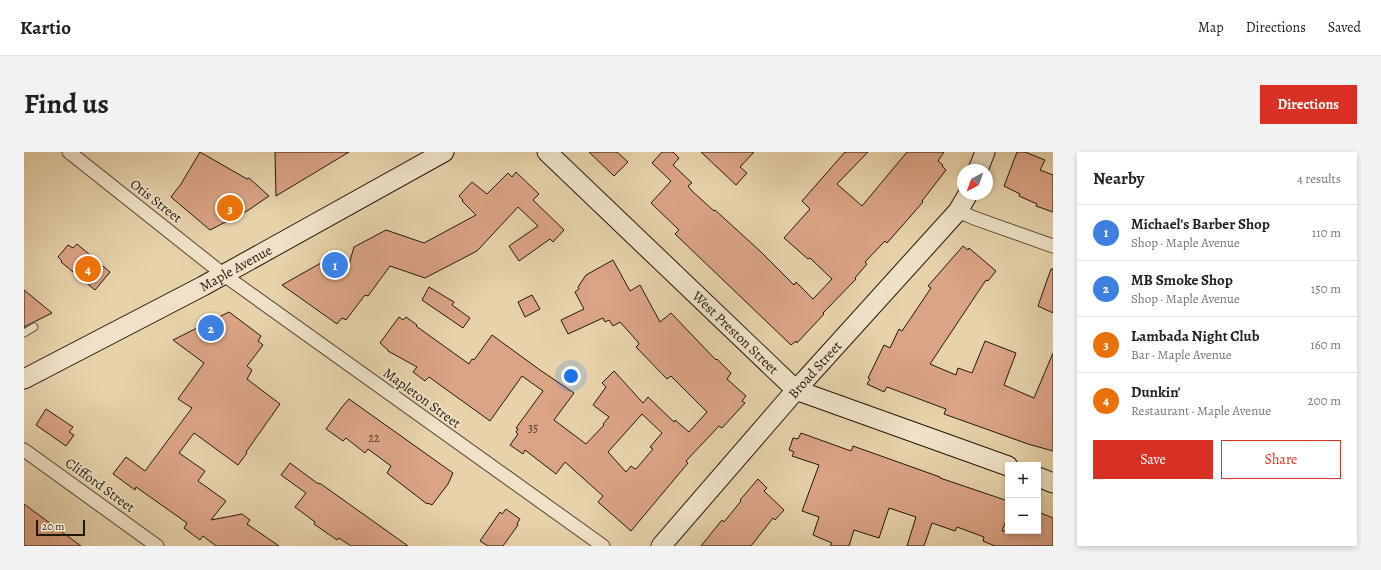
<!DOCTYPE html>
<html lang="en">
<head>
<meta charset="utf-8">
<style>
	body { margin:0; font-family:Alegreya,serif; background:#f2f2f2; color:#202124 }
	.controls { position:absolute; right:12px; bottom:12px; display:grid; overflow:hidden; border-radius:0px; box-shadow:0 2px 6px #0003 }
	.controls button { width:36px; height:36px; display:grid; place-items:center; padding:0; border:0; border-bottom:1px solid #e0e0e0; background:#fff; color:#202124; font:20px sans-serif }
	.compass { position:absolute; left:933px; top:12px; width:36px; height:36px; border-radius:50%; background:#fff; box-shadow:0 2px 6px #0003; rotate:221deg }
	.scale { position:absolute; left:12px; bottom:10px; width:49px; box-sizing:border-box; padding-left:4px; border:2px solid #22160b; border-top:0; font-size:11px; line-height:14px; white-space:nowrap; color:#22160b; -webkit-text-stroke:3px #efe2c8; paint-order:stroke }
	.you { position:absolute; left:547px; top:224px; width:14px; height:14px; margin:-10px; border:3px solid #fff; border-radius:50%; background:#1a73e8; box-shadow:0 0 0 6px #1a73e833 }
	.badge { display:grid; place-items:center; width:26px; height:26px; border-radius:50%; background:#d93025; color:#fff; font-size:13px; font-weight:700 }
	.pin { position:absolute; translate:-50% -50%; border:2px solid #fff; box-shadow:0 1px 4px #0006 }
	.list { margin:0; padding:0; list-style:none }
	h2 { display:flex; justify-content:space-between; align-items:center; height:52px; margin:0; padding:0 16px; font-size:17px }
	h2 small { font-size:13px; font-weight:400; color:#757577 }
	.list li { display:grid; grid-template-columns:26px 1fr auto; gap:12px; align-items:center; box-sizing:border-box; height:56px; padding:0 16px; border-top:1px solid #e0e0e0 }
	.list b { display:block; font-size:15px; white-space:nowrap }
	.list p { margin:0; font-size:13px; white-space:nowrap; color:#757577 }
	.list em { font-size:13px; font-style:normal; color:#757577 }
	.actions { display:flex; gap:8px; padding:12px 16px }
	.actions a { flex:1; padding:9px 0; border:1px solid #d93025; border-radius:0px; text-align:center; font-size:14px; color:#d93025 }
	.actions .main { background:#d93025; color:#fff }
	.map { position:relative; flex:none; width:1029px; height:394px; overflow:hidden; border-radius:0px }
	header { display:flex; align-items:center; gap:24px; box-sizing:border-box; height:56px; padding:0 20px; background:#fff; border-bottom:1px solid #e0e0e0 }
	header strong { font-size:19px }
	nav { display:flex; gap:22px; margin-inline-start:auto; font-size:14px }
	.intro { display:flex; align-items:center; justify-content:space-between; box-sizing:border-box; height:96px; padding:0 24px }
	h1 { margin:0; font-size:28px }
	.button { padding:10px 18px; border-radius:0px; background:#d93025; color:#fff; font-size:14px; font-weight:700 }
	main { display:flex; gap:24px; padding:0 24px }
	aside { flex:1; background:#fff; border-radius:0px; box-shadow:0 2px 6px #0003 }
	.map>svg:first-child { display:block }
</style>
</head>
<body>
<header>
<strong>Kartio</strong>
<nav><a>Map</a><a>Directions</a><a>Saved</a></nav>
</header>
<div class="intro"><h1>Find us</h1><a class="button">Directions</a></div>
<main>
<div class="map">
<svg width="1029" height="394" viewBox="0 0 1029 394">
	<rect width="100%" height="100%" fill="#e7d2aa"/>
	<filter id="stains"><feTurbulence type="fractalNoise" baseFrequency=".005" numOctaves="4"/><feColorMatrix values="0 0 0 0 .2 0 0 0 0 .09 0 0 0 0 .02 0 0 0 .5 -.17"/></filter>
	<radialGradient id="worn" r=".72"><stop offset=".6" stop-color="#630" stop-opacity="0"/><stop offset="1" stop-color="#630" stop-opacity=".3"/></radialGradient>
	<!-- building -->
	<g fill="#dba485" stroke="#22160b" fill-rule="evenodd">
		<polygon points="176,0 223,27 225,26 245,44 223,59 186,78 147,45 157,32"/>
		<polygon points="251,0 325,0 252,44"/>
		<polygon points="565,0 593,0 604,10 590,24"/>
		<polygon points="638,0 649,0 655,6 649,13 668,31 664,34 668,39 690,59 691,58 736,99 770,133 772,130 789,147 808,127 786,106 784,107 760,86 786,57 778,49 821,0 844,0 813,32 838,54 883,0 920,0 914,9 919,13 918,14 922,18 898,49 899,50 863,91 861,89 841,110 843,112 831,126 832,127 799,161 800,162 773,191 772,189 767,193 651,82 655,78 627,51 647,29 628,11"/>
		<polygon points="677,0 730,0 716,15 723,21 712,33"/>
		<polygon points="993,0 1001,0 1021,8 1016,18 1029,23 1029,60 1012,54 1013,52 995,44 996,42 980,34"/>
		<polygon points="492,20 515,42 509,48 540,78 529,90 526,87 495,109 485,94 514,74 494,55 453,99 401,126 366,114 344,144 341,143 322,168 318,166 313,172 258,133 311,103 325,112 330,95 362,78 400,91 452,63 438,49 439,48 435,44 448,30 463,42 484,21 488,25"/>
		<polygon points="53,92 86,120 71,138 37,110 38,109 34,105 44,93 49,96"/>
		<polygon points="939,94 944,98 945,96 972,119 964,129 962,128 906,212 932,223 934,216 948,221 961,189 992,201 980,233 1010,246 1029,201 1029,299 1004,292 920,262 922,257 863,235 860,240 843,232 846,227 844,226 860,193 866,196 875,177 878,179 907,136 904,134"/>
		<path d="M589,108L606,139L616,133L636,170L647,161L692,208L693,207L707,221L703,227L722,244L718,249L721,251L698,276L695,274L662,309L664,311L607,379L574,350L579,344L541,310L532,322L501,298L499,302L486,293L494,282L492,280L494,277L492,276L519,239L498,224L466,269L405,225L401,229L389,220L393,215L364,199V198L356,191L375,165L379,168L382,165L393,173L392,174L445,212L448,207L450,208L468,183L516,218L550,241L530,268L562,292L580,273L579,272L585,265L569,253L582,235L578,231L590,219L619,251L624,245L650,270L651,268L665,280L683,260L647,224L643,227L612,195L615,192L614,190L596,170L589,174L585,168L581,170L579,166L544,182L537,168L560,157L551,140L555,137L554,135L562,123ZM618,262L638,281L626,295L629,297L613,316L611,317L607,314L602,320L584,300Z"/>
		<polygon points="1027,117 1029,117 1029,161 1014,154"/>
		<polygon points="405,135 430,150 428,153 446,166 439,176 398,148"/>
		<polygon points="0,138 28,161 0,175"/>
		<polygon points="508,143 516,157 501,165 494,150"/>
		<polygon points="205,160 237,184 234,189 239,193 223,214 228,218 223,227 256,252 222,300 223,301 214,313 170,281 155,301 181,319 174,329 202,349 187,368 218,362 226,368 223,372 255,394 192,394 179,384 176,388 160,376 163,371 112,335 111,338 89,322 102,305 121,319 168,256 154,247 180,211 149,188"/>
		<polygon points="325,247 429,321 424,332 408,353 404,351 403,352 363,321 367,314 344,297 341,301 322,286 319,289 302,277 318,255"/>
		<polygon points="22,257 49,275 45,280 50,283 42,294 12,273"/>
		<polygon points="777,281 827,299 829,294 916,325 916,326 984,349 984,364 978,379 1014,379 1014,360 1029,366 1029,394 971,394 959,389 960,385 933,375 931,379 908,371 900,394 883,394 892,365 865,356 855,386 830,378 825,394 806,394 808,391 789,383 795,365 778,359 795,313 768,304 770,300 765,298 769,286 774,287"/>
		<polygon points="266,311 293,331 297,332 384,394 327,394 315,386 313,388 290,372 291,370 271,355 282,341 257,323"/>
		<polygon points="734,327 743,336 740,339 760,358 751,368 749,366 727,394 677,394 698,368 700,370 717,349 716,348"/>
		<polygon points="0,352 57,394 0,394"/>
		<polygon points="482,357 496,367 493,372 494,373 479,394 464,394 456,389 476,360 478,362"/>
	</g>
	<g fill="none" stroke-linecap="round" stroke-linejoin="round">
		<defs>
			<polyline id="lane" points="0,181 10,175"/>
			<g id="street">
				<polyline points="45,0 200,123 579,394"/>
				<polyline points="934,59 950,66 1029,94"/>
				<polyline points="0,298 133,394"/>
			</g>
			<g id="secondary">
				<path id="s1" d="M523,0L772,238L984,314"/>
				<polyline points="954,18 961,0"/>
				<path id="s2" d="M0,227L179,134L420,0"/>
				<polyline points="1014,325 1029,331"/>
				<path id="s3" d="M637,394L772,238L934,59L944,42"/>
			</g>
		</defs>
		<!-- lane casing -->
		<use href="#lane" stroke="#534533" stroke-width="9"/>
		<!-- street casing -->
		<use href="#street" stroke="#534533" stroke-width="15"/>
		<!-- secondary casing -->
		<use href="#secondary" stroke="#22160b" stroke-width="21"/>
		<!-- lane -->
		<use href="#lane" stroke="#efe2c8" stroke-width="7"/>
		<!-- street -->
		<use href="#street" stroke="#efe2c8" stroke-width="13"/>
		<!-- secondary -->
		<use href="#secondary" stroke="#efe2c8" stroke-width="19"/>
	</g>
	<g text-anchor="middle" dominant-baseline="central" stroke-width="3.5" stroke-linejoin="round" paint-order="stroke">
		<!-- number labels -->
		<g font-size="12" fill="#503a2a">
			<text x="509" y="276">35</text>
			<text x="350" y="286">22</text>
		</g>
		<!-- street labels -->
		<g font-size="14" fill="#22160b" stroke="#efe2c8">
			<text transform="translate(132 49) rotate(38)">Otis Street</text>
			<text stroke="none"><textPath href="#s2" startOffset="239">Maple Avenue</textPath></text>
			<text stroke="none"><textPath href="#s1" startOffset="261">West Preston Street</textPath></text>
			<text stroke="none"><textPath href="#s3" startOffset="234">Broad Street</textPath></text>
			<text transform="translate(398 246) rotate(36)">Mapleton Street</text>
			<text transform="translate(76 333) rotate(36)">Clifford Street</text>
		</g>
	</g>
	<rect width="100%" height="100%" filter="url(#stains)"/>
	<rect width="100%" height="100%" fill="url(#worn)"/>
</svg>
<div class="controls">
<button>+</button>
<button>−</button>
</div>
<svg class="compass" viewBox="-18 -18 36 36"><path d="M0-13l5 13h-10z" fill="#e53935"/><path d="M0 13l5-13h-10z" fill="#757577"/></svg>
<div class="scale">20 m</div>
<div class="you"></div>
<div class="pin badge" style="left:311px;top:113px;background:#3f7fe0">1</div>
<div class="pin badge" style="left:187px;top:176px;background:#3f7fe0">2</div>
<div class="pin badge" style="left:206px;top:56px;background:#e8710a">3</div>
<div class="pin badge" style="left:64px;top:117px;background:#e8710a">4</div>
</div>
<aside>
<h2>Nearby<small>4 results</small></h2>
<ul class="list">
<li><span class="badge" style="background:#3f7fe0">1</span><div><b>Michael's Barber Shop</b><p>Shop · Maple Avenue</p></div><em>110 m</em></li>
<li><span class="badge" style="background:#3f7fe0">2</span><div><b>MB Smoke Shop</b><p>Shop · Maple Avenue</p></div><em>150 m</em></li>
<li><span class="badge" style="background:#e8710a">3</span><div><b>Lambada Night Club</b><p>Bar · Maple Avenue</p></div><em>160 m</em></li>
<li><span class="badge" style="background:#e8710a">4</span><div><b>Dunkin'</b><p>Restaurant · Maple Avenue</p></div><em>200 m</em></li>
</ul>
<div class="actions"><a class="main">Save</a><a>Share</a></div>
</aside>
</main>
</body>
</html>
